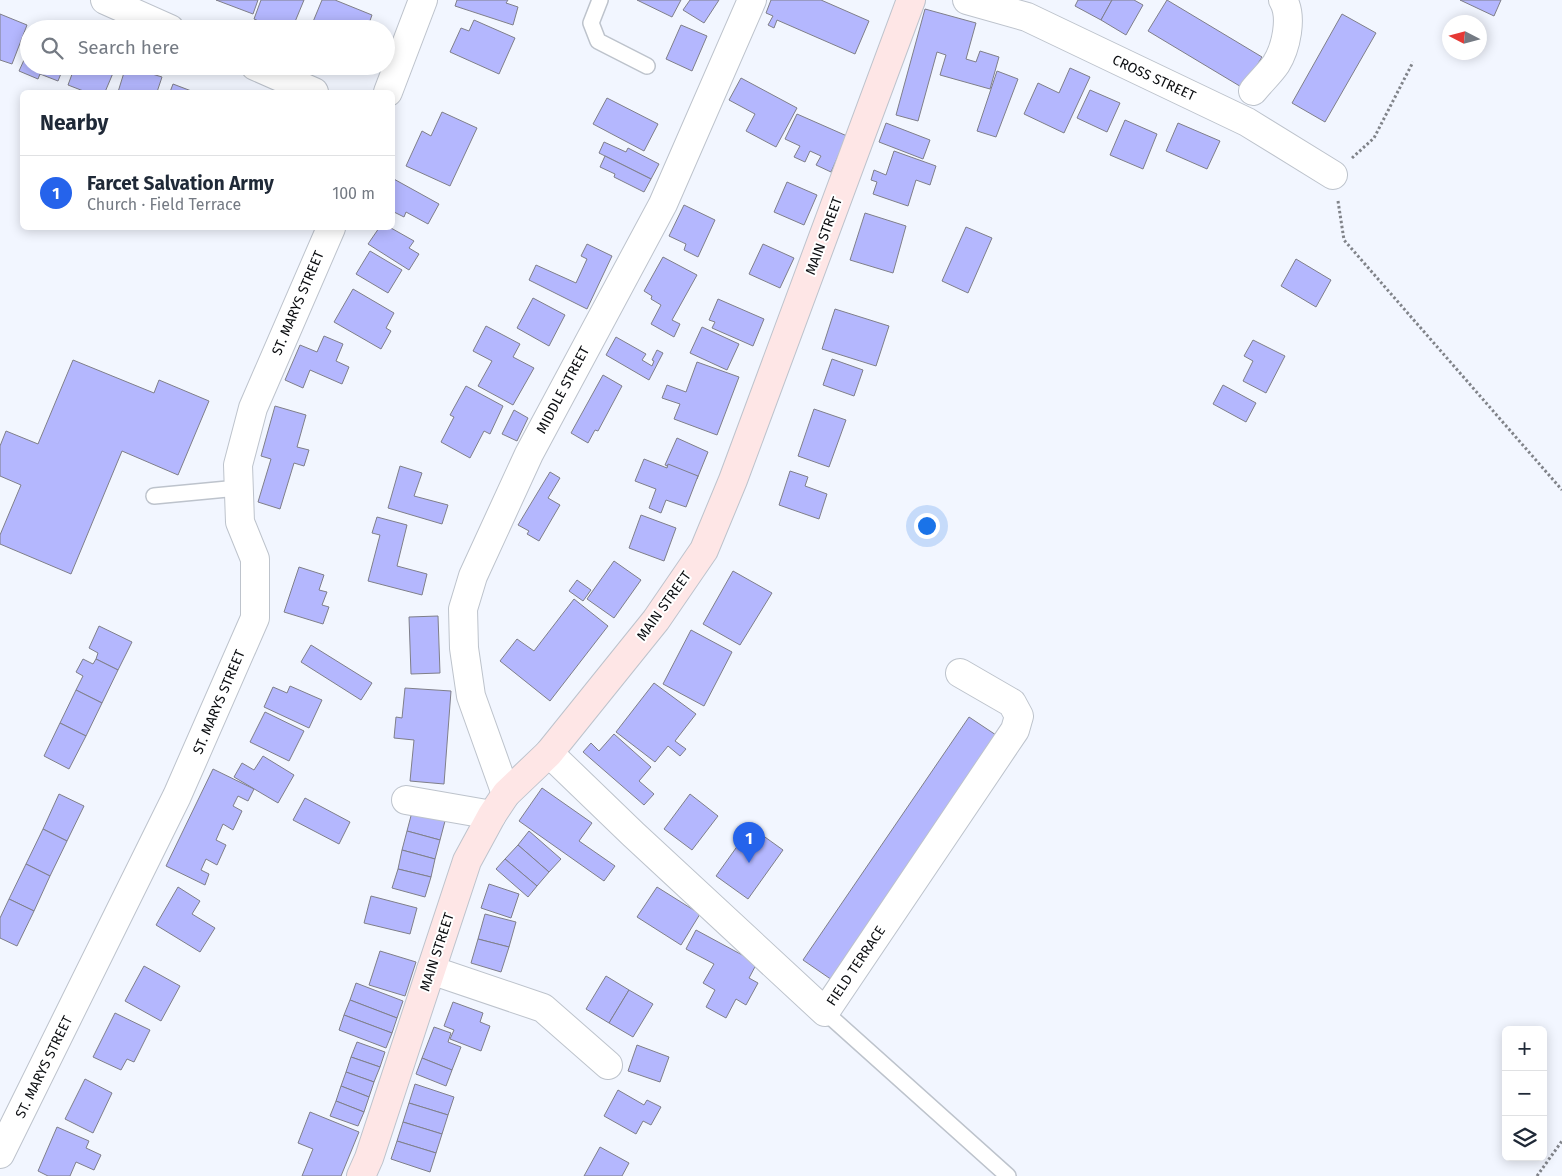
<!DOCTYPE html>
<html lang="en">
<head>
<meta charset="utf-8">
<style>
	body { margin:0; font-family:"Fira Sans",sans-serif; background:#f2f2f3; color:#1f2937 }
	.controls { position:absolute; right:15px; bottom:15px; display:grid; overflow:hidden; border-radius:8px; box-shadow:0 2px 12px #0003 }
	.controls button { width:45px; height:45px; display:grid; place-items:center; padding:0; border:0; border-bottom:1px solid #e0e1e3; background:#fff; color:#1f2937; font:25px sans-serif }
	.compass { position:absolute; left:1442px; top:15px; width:45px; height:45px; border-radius:50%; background:#fff; box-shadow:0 2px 12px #0003; rotate:276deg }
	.you { position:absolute; left:926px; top:525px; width:18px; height:18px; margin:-12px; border:4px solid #fff; border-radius:50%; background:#1a73e8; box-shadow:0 0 0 8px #1a73e833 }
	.badge { display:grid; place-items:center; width:32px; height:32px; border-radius:50%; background:#2563eb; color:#fff; font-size:16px; font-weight:700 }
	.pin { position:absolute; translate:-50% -41px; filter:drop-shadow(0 1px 2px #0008) }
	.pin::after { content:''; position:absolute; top:26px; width:18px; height:15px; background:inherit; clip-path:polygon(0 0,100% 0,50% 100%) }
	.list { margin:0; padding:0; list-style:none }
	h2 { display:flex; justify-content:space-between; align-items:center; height:65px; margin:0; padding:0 20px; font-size:21px }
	h2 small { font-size:16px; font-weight:400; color:#747a83 }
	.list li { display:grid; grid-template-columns:32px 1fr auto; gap:15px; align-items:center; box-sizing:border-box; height:75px; padding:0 20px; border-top:1px solid #e0e1e3 }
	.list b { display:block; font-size:19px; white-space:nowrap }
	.list p { margin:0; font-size:16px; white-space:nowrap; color:#747a83 }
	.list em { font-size:16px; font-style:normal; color:#747a83 }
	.icon { flex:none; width:28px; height:28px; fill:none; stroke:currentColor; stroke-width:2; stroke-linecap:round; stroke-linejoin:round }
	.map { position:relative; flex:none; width:1562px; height:1176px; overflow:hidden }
	.search { position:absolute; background:#fff; box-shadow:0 2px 12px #0003; left:20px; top:20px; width:375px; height:55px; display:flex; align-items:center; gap:12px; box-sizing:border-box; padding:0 18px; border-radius:28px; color:#747a83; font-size:19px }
	.panel { position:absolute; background:#fff; box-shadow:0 2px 12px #0003; left:20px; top:90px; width:375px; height:140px; border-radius:8px }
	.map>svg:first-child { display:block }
</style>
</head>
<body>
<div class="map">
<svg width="1562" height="1176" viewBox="0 0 1562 1176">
	<rect width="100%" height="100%" fill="#f2f6ff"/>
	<!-- building -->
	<g fill="#b4b7fe" stroke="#7f7f89">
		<polygon points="216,0 258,0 253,14"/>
		<polygon points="261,0 304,0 292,29 277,29 254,19"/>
		<polygon points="322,0 335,0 372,15 367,29 310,29"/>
		<polygon points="457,0 508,0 506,3 518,7 513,25 455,6"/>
		<polygon points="637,0 681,0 672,17"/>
		<polygon points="690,0 719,0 704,23 683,10"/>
		<polygon points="771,0 821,0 869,21 855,54 777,20 774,28 768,25 773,16 766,13"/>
		<polygon points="1078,0 1112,0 1101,20 1075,6"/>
		<polygon points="1112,0 1134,0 1143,5 1126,35 1101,20"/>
		<polygon points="1167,0 1262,57 1243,88 1148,31"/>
		<polygon points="1460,0 1501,0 1494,16"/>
		<polygon points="925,9 976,23 966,59 976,62 980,51 999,57 990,89 940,75 946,55 937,52 918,121 896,115"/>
		<polygon points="0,14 27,25 12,64 0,60"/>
		<polygon points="1342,14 1376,33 1325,122 1292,103"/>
		<polygon points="474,20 515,38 499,74 450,52 461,28 469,31"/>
		<polygon points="681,25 707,36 692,71 666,59"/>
		<polygon points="29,49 29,66 64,66 58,81 40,74 38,79 19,71"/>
		<polygon points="75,66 116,66 105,92 86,92 68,85"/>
		<polygon points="126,66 162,77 157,92 118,92"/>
		<polygon points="1070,68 1090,77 1064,133 1024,114 1038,83 1059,93"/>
		<polygon points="997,71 1018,79 996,137 977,131"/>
		<polygon points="741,78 797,108 776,147 746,131 755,114 729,100"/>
		<polygon points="173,84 194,92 170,92"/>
		<polygon points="1090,90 1120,103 1107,132 1077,118"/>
		<polygon points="607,98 658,124 644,151 593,124"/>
		<polygon points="442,112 477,128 450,186 406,166 422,131 431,136"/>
		<polygon points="797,114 847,136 831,172 816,165 821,156 810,151 805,162 794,157 800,146 785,139"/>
		<polygon points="1125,120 1157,134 1143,169 1110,155"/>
		<polygon points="886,123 930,140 923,159 879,142"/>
		<polygon points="1178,123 1220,141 1207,169 1166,151"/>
		<polygon points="604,142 626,152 628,148 659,164 651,179 599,153"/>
		<polygon points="894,151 936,166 930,185 916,180 908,206 873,194 877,182 871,180 874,170 886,175"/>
		<polygon points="605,156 651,179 644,192 614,177 615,174 600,167"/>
		<polygon points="392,178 439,204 428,224 406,212 404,217 392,211"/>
		<polygon points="787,182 817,195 804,225 774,212"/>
		<polygon points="684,205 715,220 698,257 684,250 686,244 669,236"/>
		<polygon points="865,213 906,226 893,273 850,260"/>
		<polygon points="966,227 992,238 968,293 942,281"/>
		<polygon points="379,228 391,228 414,241 409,248 419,254 409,270 368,244"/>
		<polygon points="587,244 612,256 587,309 529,280 536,265 576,283 587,259 581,256"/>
		<polygon points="763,244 794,258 780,288 749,274"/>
		<polygon points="370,251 402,270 388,293 356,274"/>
		<polygon points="663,257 697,275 672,320 680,324 674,337 651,324 661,305 651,299 652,296 644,291"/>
		<polygon points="1296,259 1331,280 1316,307 1281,286"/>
		<polygon points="353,289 394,313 386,328 391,331 381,349 334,322"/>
		<polygon points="533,298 565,315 549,346 517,328"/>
		<polygon points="718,299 764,319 753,346 712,328 715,322 709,320"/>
		<polygon points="835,309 889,326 876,366 822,349"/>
		<polygon points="486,326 520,344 513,357 534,368 513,405 478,386 492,361 473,351"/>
		<polygon points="702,327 739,344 727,370 690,353"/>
		<polygon points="324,336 343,344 336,361 349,367 342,384 310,370 303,388 285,380 300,345 317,352"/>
		<polygon points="616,337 646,354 642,360 652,366 654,361 652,360 657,350 663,353 649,380 606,355"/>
		<polygon points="1253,340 1285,356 1266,393 1243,381 1253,361 1244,356"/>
		<polygon points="832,359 863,370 854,396 823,385"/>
		<polygon points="73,360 154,393 159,380 209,401 178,475 122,451 71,574 0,544 0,535 21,485 0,476 0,446 6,431 38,444"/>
		<polygon points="697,362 739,377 717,435 674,419 680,404 662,398 667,385 686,392"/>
		<polygon points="603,375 622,386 598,431 595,430 588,443 571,433"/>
		<polygon points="1223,385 1256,403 1246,422 1213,404"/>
		<polygon points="466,386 503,406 490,434 484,431 470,458 441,442 454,417 450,415"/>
		<polygon points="275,406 306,415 297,447 309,450 304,466 294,463 280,509 258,502 271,459 261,456"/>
		<polygon points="814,409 846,420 829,467 798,456"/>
		<polygon points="514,410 528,418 517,441 502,434"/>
		<polygon points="677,438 708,452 697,479 665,465"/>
		<polygon points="644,459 667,468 668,464 698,476 686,507 666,500 661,513 649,508 656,489 635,481"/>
		<polygon points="400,466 422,473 414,496 448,505 442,524 388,508"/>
		<polygon points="790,471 808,477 805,486 827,494 819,519 779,505"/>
		<polygon points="550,472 560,478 548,498 560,505 539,541 527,534 529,531 518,525"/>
		<polygon points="641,515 676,528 664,561 629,548"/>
		<polygon points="377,517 407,525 397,566 427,574 422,595 368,581 380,535 372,533"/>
		<polygon points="614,561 641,580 614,618 587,599"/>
		<polygon points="299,567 324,575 319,590 327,592 322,605 329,607 323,624 284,612"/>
		<polygon points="733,571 772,593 740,645 703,624"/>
		<polygon points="577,580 591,590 583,601 569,591"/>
		<polygon points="574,599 608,626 550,701 500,661 517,639 534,651"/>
		<polygon points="438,616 440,673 411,674 409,617"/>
		<polygon points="99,626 132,642 118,670 96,659 98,653 89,648"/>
		<polygon points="691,630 732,652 704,706 663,684"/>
		<polygon points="311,645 372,683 361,700 301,662"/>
		<polygon points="83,659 93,664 96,659 118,670 102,703 76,690 83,676 76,672"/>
		<polygon points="654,683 696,714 675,741 686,749 680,756 668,746 655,762 616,732"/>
		<polygon points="290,686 322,700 309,728 264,707 273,687 287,693"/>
		<polygon points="405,688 451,691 444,784 410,781 414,740 394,738 396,717 402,718"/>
		<polygon points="76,690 102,703 86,736 60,723"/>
		<polygon points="265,712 304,731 289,761 250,742"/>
		<polygon points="969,717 999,737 832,980 803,960"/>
		<polygon points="60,723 86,736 69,769 44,756"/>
		<polygon points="614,734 651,767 639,781 654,794 644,805 583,752 591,743 599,751"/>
		<polygon points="263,756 294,775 278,803 234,777 242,763 254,770"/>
		<polygon points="213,769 254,789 248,801 238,796 233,806 242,811 233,830 223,824 216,840 226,845 217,865 206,859 201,870 209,874 205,885 166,866"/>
		<polygon points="542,788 592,823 579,841 615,866 604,881 519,821"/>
		<polygon points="59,794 84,806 67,841 43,829"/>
		<polygon points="690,794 718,816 692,850 664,829"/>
		<polygon points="305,798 350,822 339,844 293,820"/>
		<polygon points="412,812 445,821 440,840 407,831"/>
		<polygon points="751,827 783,850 748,899 716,876"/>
		<polygon points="43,829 67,841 50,876 26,864"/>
		<polygon points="407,831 440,840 435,859 402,850"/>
		<polygon points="529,831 561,859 549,872 518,845"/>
		<polygon points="518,845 549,872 537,886 505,859"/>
		<polygon points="402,850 435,859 431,877 398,869"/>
		<polygon points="505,859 537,886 528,897 496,869"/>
		<polygon points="26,864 50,876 34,911 9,899"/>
		<polygon points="398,869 431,877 425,897 392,888"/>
		<polygon points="489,884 519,894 511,918 481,908"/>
		<polygon points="178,887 200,901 192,914 215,928 200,952 156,925"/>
		<polygon points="657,887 700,914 681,945 637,917"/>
		<polygon points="371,896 417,908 410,934 364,923"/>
		<polygon points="9,899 34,911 17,946 0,938 0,918"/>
		<polygon points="485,914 516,922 509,947 478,939"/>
		<polygon points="696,930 757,963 749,978 758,983 746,1005 736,999 726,1018 706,1007 715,990 703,983 714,964 686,949"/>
		<polygon points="478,939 509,947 501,972 471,963"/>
		<polygon points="380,951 416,962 405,996 369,985"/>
		<polygon points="144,966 180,986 161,1021 125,1001"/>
		<polygon points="606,976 629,990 609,1023 586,1009"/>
		<polygon points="356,983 403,1001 397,1018 350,1000"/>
		<polygon points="629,990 653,1004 633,1037 609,1023"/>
		<polygon points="350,1000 397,1018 392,1033 344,1015"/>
		<polygon points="453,1002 483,1013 480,1022 490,1026 481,1051 450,1039 454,1030 444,1026"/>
		<polygon points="115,1013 150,1030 134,1062 127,1059 121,1070 93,1057"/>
		<polygon points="344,1015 392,1033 386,1048 339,1030"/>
		<polygon points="434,1027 451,1033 448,1042 461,1047 452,1070 422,1058"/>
		<polygon points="357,1042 385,1052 380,1067 351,1057"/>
		<polygon points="637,1045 669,1057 660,1082 628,1071"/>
		<polygon points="351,1057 380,1067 374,1082 346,1072"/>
		<polygon points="422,1058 452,1070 446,1086 416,1074"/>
		<polygon points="346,1072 374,1082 369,1097 341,1086"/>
		<polygon points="85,1079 112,1093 93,1133 65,1119"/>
		<polygon points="415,1084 454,1097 448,1115 409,1103"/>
		<polygon points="341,1086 369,1097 364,1112 336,1101"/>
		<polygon points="618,1090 644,1105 647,1100 661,1107 651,1125 643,1121 636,1134 604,1116"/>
		<polygon points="336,1101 364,1112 358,1126 330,1116"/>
		<polygon points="409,1103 448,1115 442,1134 403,1122"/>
		<polygon points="310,1112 359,1132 341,1176 302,1176 313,1149 298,1143"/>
		<polygon points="403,1122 442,1134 436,1153 397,1141"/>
		<polygon points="57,1127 89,1141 86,1148 101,1155 94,1170 76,1162 70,1176 48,1176 38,1171"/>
		<polygon points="397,1141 436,1153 430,1172 391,1159"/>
		<polygon points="600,1147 629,1163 622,1176 584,1176"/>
	</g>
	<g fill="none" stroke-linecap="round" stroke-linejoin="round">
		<defs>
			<g id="lane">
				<polyline points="600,0 591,23 598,41 647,66"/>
				<polyline points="154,496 238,488"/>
				<polyline points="825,1012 1008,1176"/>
			</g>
			<g id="street">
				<polyline points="105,0 170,29"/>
				<polyline points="967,0 1027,17 1247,122 1333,175"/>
				<polyline points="255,66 314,92"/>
				<path d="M1253,91C1260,82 1270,73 1276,64C1286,48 1293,17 1283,0"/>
				<polyline points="388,92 423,0"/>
				<polyline points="549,753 633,834 825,1012 1015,730 1019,716 1012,703 960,673"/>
				<polyline points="506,794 471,696 464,648 463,609 473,576 529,454 663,204 752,0"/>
				<polyline points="406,800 492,815"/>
				<polyline points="431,970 543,1008 608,1065"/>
				<polyline points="0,1154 177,796 255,618 255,559 240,522 238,465 253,408 331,228"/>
			</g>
			<polyline id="secondary" points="361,1176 369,1158 467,861 492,815 506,794 549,753 656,620 704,550 733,480 911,0"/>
		</defs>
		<!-- lane casing -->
		<use href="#lane" stroke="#bdc3cc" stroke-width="18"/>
		<!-- street casing -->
		<use href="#street" stroke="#bdc3cc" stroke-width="30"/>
		<!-- secondary casing -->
		<use href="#secondary" stroke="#bdc3cc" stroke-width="30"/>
		<!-- path -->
		<g stroke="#808389" stroke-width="3" stroke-dasharray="2.5 2.5" stroke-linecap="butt">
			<polyline points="1352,158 1374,138 1413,62"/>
			<polyline points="1338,201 1344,240 1562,490"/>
			<polyline points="1537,1176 1562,1141"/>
		</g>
		<!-- lane -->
		<use href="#lane" stroke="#fff" stroke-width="15"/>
		<!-- street -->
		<use href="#street" stroke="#fff" stroke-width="28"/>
		<!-- secondary -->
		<use href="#secondary" stroke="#fee6e6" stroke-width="28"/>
	</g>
	<g text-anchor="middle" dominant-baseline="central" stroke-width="4" stroke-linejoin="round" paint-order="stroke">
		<!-- street labels -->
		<g font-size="14" fill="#0b0d10" stroke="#fff">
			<text transform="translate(1154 78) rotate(25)">CROSS STREET</text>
			<text transform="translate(824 236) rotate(-70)">MAIN STREET</text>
			<text transform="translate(298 303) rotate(-67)">ST. MARYS STREET</text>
			<text transform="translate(563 390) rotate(-62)">MIDDLE STREET</text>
			<text transform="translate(664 606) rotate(-54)">MAIN STREET</text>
			<text transform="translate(219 702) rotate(-67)">ST. MARYS STREET</text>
			<text transform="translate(437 952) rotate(-72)">MAIN STREET</text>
			<text transform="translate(856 966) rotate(-56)">FIELD TERRACE</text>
			<text transform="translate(44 1067) rotate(-64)">ST. MARYS STREET</text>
		</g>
	</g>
</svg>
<div class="controls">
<button>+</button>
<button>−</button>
<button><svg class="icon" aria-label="layers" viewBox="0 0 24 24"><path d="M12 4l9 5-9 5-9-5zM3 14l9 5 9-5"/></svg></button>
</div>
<svg class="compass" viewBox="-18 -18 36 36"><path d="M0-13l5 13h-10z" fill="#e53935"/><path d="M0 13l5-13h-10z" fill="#747a83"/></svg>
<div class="you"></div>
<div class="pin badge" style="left:749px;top:863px">1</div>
<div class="search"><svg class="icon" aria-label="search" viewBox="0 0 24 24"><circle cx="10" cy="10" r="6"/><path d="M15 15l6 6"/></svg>Search here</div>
<section class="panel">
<h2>Nearby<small></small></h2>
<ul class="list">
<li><span class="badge">1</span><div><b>Farcet Salvation Army</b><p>Church · Field Terrace</p></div><em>100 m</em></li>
</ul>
</section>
</div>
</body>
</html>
